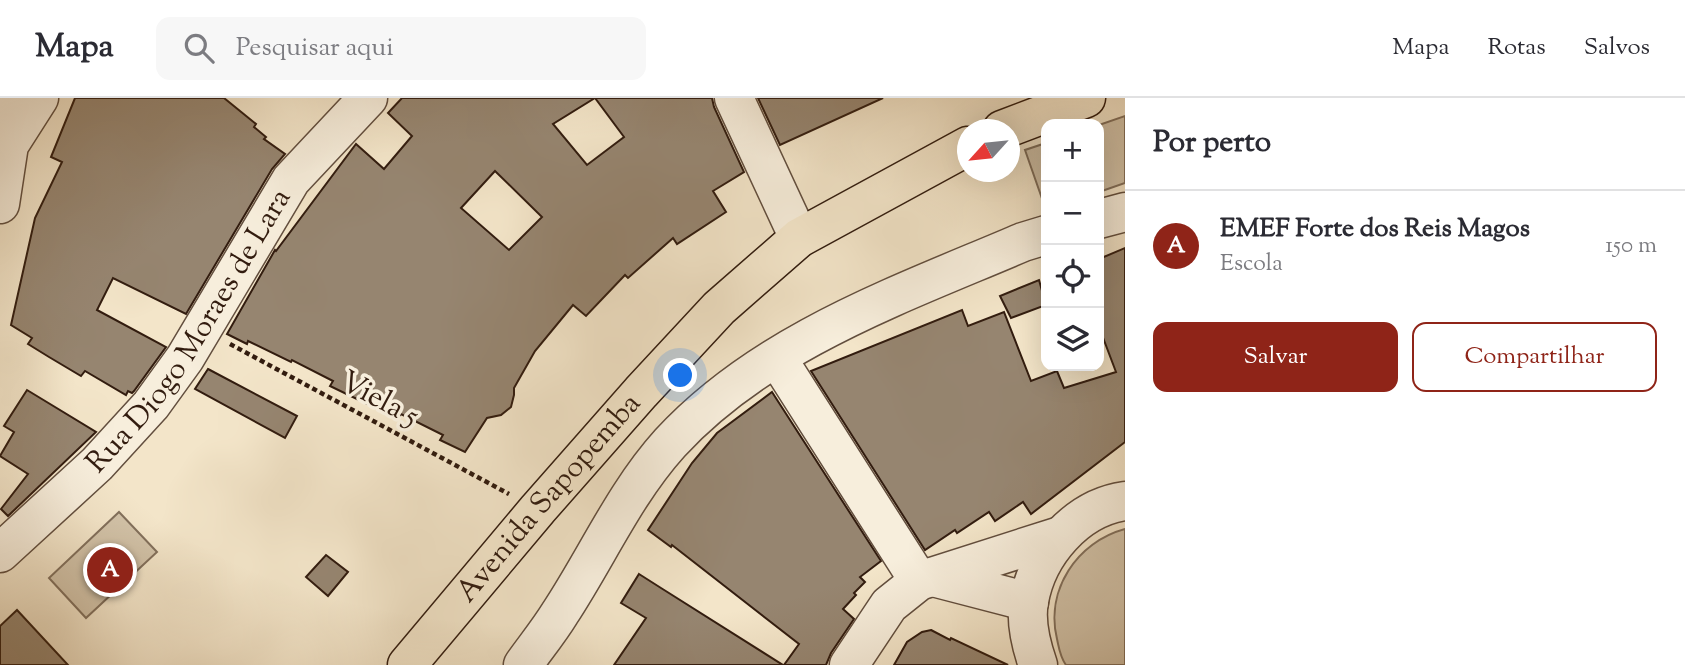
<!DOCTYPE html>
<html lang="pt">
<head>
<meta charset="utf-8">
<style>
	body { margin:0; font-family:"Sorts Mill Goudy",serif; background:#f7f7f7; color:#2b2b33 }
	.controls { position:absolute; right:21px; top:21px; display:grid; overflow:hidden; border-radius:14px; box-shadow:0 7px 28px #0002 }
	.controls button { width:63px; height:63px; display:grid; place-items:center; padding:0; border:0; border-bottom:2px solid #e1e1e2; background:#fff; color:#2b2b33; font:35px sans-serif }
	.compass { position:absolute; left:957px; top:21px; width:63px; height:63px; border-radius:50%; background:#fff; box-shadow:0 7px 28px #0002; rotate:243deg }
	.you { position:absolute; left:681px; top:278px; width:24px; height:24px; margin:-18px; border:5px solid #fff; border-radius:50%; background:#1a73e8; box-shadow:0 0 0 10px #1a73e833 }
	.badge { display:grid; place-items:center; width:46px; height:46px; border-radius:50%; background:#8f2418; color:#fff; font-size:23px; font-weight:700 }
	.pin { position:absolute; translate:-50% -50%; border:4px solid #fff; box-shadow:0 2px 7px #0006 }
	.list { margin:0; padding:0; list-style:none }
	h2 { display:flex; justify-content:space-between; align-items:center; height:91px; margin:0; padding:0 28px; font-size:30px }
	h2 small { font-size:23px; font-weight:400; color:#7c7c81 }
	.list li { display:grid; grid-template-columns:46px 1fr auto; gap:21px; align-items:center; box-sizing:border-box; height:112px; padding:0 28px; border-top:2px solid #e1e1e2 }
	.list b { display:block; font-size:26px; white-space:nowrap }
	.list p { margin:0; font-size:23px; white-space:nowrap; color:#7c7c81 }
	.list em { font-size:23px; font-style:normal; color:#7c7c81 }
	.actions { display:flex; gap:14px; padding:21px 28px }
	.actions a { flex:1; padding:16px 0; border:2px solid #8f2418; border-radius:14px; text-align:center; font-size:24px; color:#8f2418 }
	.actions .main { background:#8f2418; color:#fff }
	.icon { flex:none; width:38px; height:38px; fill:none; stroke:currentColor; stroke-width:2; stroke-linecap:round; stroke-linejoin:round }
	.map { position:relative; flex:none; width:1125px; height:567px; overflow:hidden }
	header { display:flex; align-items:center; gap:42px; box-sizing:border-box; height:98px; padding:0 35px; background:#fff; border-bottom:2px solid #e1e1e2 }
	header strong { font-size:33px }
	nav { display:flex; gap:38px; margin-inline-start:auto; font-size:24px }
	.search { width:490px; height:63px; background:#f7f7f7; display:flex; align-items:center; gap:18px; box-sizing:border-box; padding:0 24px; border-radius:14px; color:#7c7c81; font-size:26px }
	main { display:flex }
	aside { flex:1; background:#fff }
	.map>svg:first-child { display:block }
</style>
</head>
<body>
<header>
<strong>Mapa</strong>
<div class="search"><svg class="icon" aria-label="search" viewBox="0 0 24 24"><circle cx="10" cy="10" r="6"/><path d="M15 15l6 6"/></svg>Pesquisar aqui</div>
<nav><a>Mapa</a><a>Rotas</a><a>Salvos</a></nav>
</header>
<main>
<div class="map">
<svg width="1125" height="567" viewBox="0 0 1125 567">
	<rect width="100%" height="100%" fill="#f3e5c9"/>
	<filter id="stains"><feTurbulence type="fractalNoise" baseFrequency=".00286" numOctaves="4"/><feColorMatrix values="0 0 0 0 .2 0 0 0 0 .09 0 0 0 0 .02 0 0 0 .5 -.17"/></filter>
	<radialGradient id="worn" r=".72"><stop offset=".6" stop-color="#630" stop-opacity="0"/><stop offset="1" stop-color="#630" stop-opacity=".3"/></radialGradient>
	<!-- green -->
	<g fill="#d2c3a9" stroke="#82705c" stroke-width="2">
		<polygon points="1125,18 1125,85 1099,94 1099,27"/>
		<polygon points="1046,45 1046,112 1025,52"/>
		<polygon points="119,414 157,454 86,520 49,480"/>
		<path d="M1125,431V567H1066C1060,559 1059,550 1057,541C1045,492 1077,444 1125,431Z"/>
	</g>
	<!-- building -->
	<g fill="#968570" stroke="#321c0f" stroke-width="2" fill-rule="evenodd">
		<polygon points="75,0 224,0 256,26 254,29 266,39 264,41 285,56 272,71 186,216 113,180 97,212 166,249 134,293 132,295 128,293 126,297 85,273 81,278 49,259 28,246 32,240 11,227 35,120 62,64 51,59"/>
		<path d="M402,0H712L714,9L744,74L713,93L726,114L677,146L673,140L628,180L625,177L586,218L573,207L535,253L514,290V297L511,309L501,317L487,320L465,354L440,342L443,337L401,316L398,321L330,288L333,283L292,262L291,264L248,243L247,246L227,236L275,152L276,153L356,46L384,71L412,38L388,15ZM595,0L624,39L587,67L553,26ZM495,73L542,119L509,152L461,110Z"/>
		<polygon points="758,0 883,0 780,47"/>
		<polygon points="1125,150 1125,344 1031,416 1023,404 995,423 989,414 957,435 955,432 925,452 811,273 962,212 968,228 1004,214 1031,283 1057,273 1064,290 1116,274 1099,229 1099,161"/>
		<polygon points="1039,182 1046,207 1011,220 1000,198"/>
		<polygon points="208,271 297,318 285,340 195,291"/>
		<polygon points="27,292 96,334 8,418 1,411 28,376 0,358 14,334 4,328"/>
		<polygon points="772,294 881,463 860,479 865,484 854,495 856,497 843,511 854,521 831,555 826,567 784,567 799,546 672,447 671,449 648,432 692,365 717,335"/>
		<polygon points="326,457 348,474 328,498 306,479"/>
		<polygon points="639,476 661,490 783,567 614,567 646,520 621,505"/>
		<polygon points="17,512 68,567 0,567 0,528"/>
		<polygon points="931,532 950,542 951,540 1008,567 894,567 907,544 922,534"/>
	</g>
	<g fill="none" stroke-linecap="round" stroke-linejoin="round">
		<defs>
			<g id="minor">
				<polyline points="3,0 9,47"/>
				<polyline points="734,0 799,140"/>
				<polyline points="0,106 9,47 39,0"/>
				<polyline points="1099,121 1125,114"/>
				<polyline points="777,260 919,483"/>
				<path id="s1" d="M0,455L97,366L151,307L185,260L291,82L368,0"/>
				<polyline points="933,479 1029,504"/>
				<path d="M523,567C535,550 549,533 560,515C597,459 624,396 670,345C763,244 899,197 1023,144L1046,137"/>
				<polyline points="849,567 889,507 919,483 1060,438"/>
				<path d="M1038,567C1031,547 1025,524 1029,503C1037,456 1076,410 1125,403"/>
			</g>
			<g id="major">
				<polyline points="1002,32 1086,0"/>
				<path id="s2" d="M407,567L538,411L641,294L719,210L799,140L968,48"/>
			</g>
		</defs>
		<!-- minor casing -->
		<use href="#minor" stroke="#624e3e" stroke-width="41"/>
		<!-- major casing -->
		<use href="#major" stroke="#321c0f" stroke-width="41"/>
		<!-- path -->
		<polyline stroke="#321c0f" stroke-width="4.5" stroke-dasharray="5 3.5" stroke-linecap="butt" points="230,246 509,396"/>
		<!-- minor -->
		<use href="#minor" stroke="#f7eedc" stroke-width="38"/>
		<!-- major -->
		<use href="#major" stroke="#f3e5c9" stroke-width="38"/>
	</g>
	<g text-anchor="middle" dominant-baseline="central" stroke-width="7" stroke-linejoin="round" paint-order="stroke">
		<!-- street labels -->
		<g font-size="30" fill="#321c0f" stroke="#f7eedc">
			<text stroke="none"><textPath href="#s1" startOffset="294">Rua Diogo Moraes de Lara</textPath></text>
			<text transform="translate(379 302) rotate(28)">Viela 5</text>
			<text stroke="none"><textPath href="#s2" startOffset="219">Avenida Sapopemba</textPath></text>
		</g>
	</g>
	<rect width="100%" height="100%" filter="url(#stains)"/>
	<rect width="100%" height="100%" fill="url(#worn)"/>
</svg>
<div class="controls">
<button>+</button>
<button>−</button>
<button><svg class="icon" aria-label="locate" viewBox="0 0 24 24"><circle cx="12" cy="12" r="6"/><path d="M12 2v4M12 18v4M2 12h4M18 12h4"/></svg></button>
<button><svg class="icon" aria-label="layers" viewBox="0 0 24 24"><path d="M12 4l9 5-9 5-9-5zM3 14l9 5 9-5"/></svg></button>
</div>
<svg class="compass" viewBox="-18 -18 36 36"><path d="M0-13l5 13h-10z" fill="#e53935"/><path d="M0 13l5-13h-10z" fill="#7c7c81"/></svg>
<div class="you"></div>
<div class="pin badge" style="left:110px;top:472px">A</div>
</div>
<aside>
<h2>Por perto<small></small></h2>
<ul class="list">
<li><span class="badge">A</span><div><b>EMEF Forte dos Reis Magos</b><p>Escola</p></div><em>150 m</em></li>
</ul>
<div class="actions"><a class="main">Salvar</a><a>Compartilhar</a></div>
</aside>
</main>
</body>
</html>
